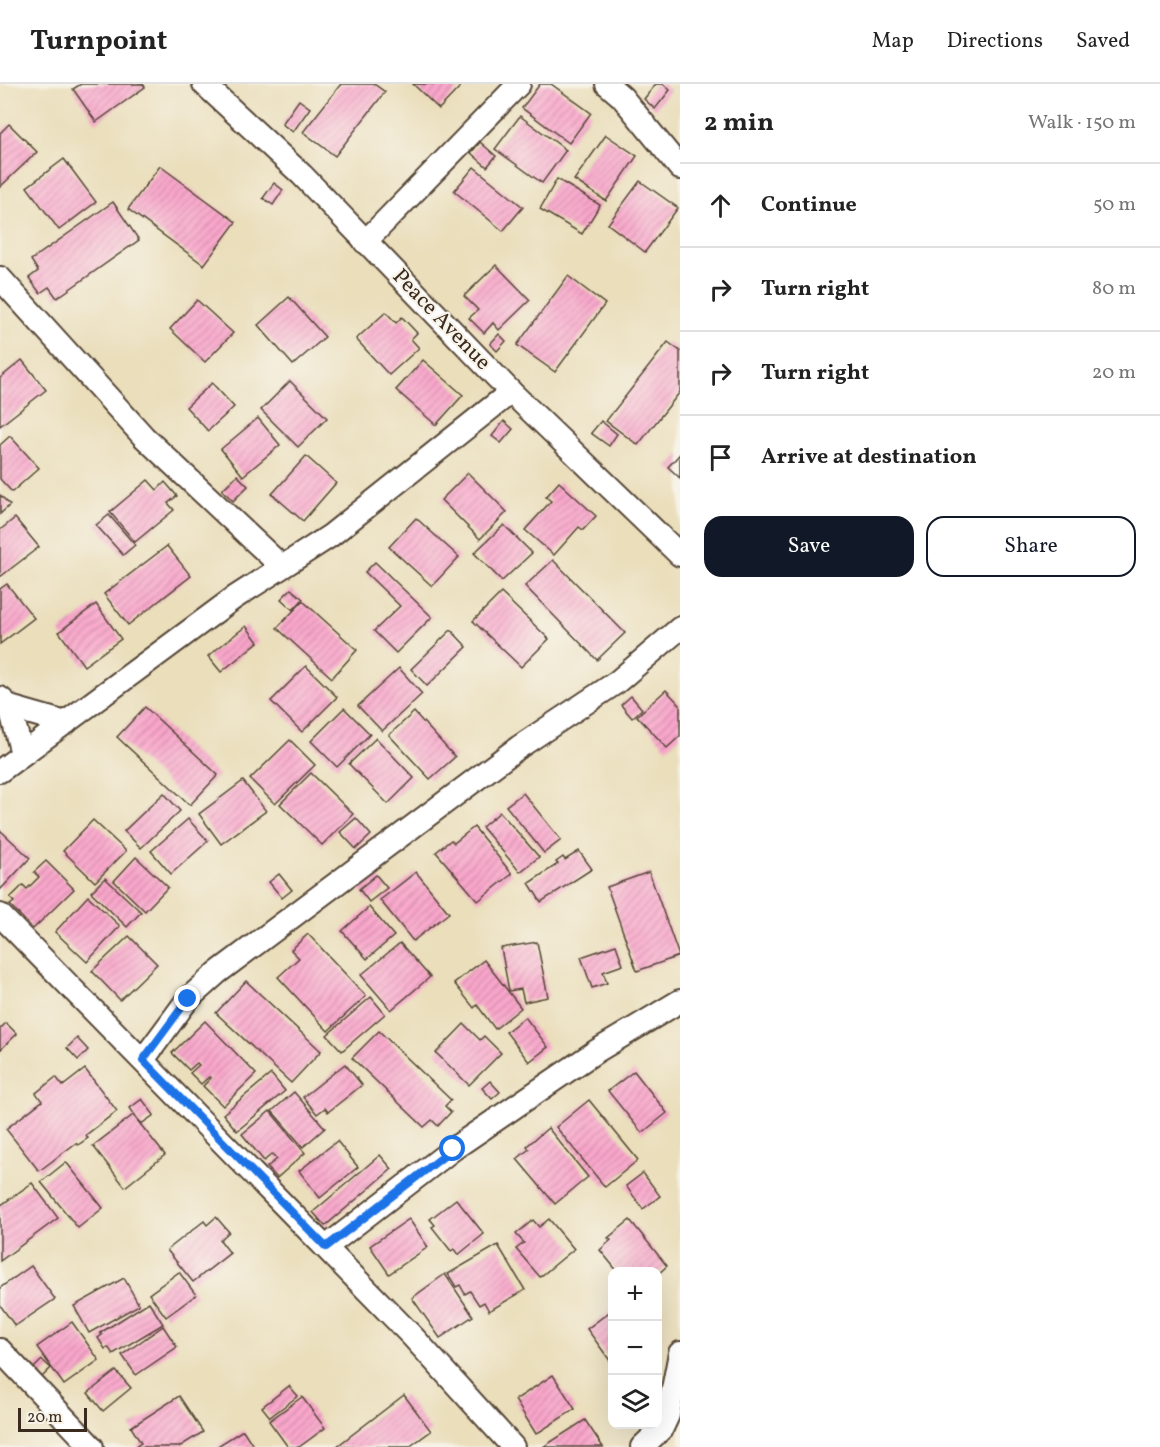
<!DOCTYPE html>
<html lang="en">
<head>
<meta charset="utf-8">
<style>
	body { margin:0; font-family:Vollkorn,serif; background:#f2f2f2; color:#222 }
	.controls { position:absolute; right:18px; bottom:18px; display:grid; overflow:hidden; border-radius:12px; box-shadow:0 6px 24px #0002 }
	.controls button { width:54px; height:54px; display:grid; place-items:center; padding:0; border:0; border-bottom:2px solid #e0e0e0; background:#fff; color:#222; font:30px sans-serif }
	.scale { position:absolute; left:18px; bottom:15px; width:69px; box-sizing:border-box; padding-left:6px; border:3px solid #3b2a1e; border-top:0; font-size:16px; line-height:21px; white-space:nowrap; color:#3b2a1e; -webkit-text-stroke:4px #f7f3e8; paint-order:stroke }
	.stop { position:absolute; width:18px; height:18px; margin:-14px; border:4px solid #1a73e8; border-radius:50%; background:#fff }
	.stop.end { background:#1a73e8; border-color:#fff; box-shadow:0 2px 6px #0008 }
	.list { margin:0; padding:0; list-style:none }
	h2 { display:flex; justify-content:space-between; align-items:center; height:78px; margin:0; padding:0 24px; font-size:26px }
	h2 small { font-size:20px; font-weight:400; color:#767676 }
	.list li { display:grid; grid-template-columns:39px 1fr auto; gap:18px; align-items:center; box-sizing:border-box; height:84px; padding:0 24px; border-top:2px solid #e0e0e0 }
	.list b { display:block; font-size:22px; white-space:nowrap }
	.list em { font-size:20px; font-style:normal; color:#767676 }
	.actions { display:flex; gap:12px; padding:18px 24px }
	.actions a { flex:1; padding:14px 0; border:2px solid #111827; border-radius:18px; text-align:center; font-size:21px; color:#111827 }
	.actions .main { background:#111827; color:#fff }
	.icon { flex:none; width:33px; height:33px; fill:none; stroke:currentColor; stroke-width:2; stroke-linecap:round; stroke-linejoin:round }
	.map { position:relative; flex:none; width:680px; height:1363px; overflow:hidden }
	header { display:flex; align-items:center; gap:36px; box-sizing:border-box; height:84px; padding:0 30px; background:#fff; border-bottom:2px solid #e0e0e0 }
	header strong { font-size:28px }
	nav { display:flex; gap:33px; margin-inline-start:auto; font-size:21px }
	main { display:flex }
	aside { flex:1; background:#fff }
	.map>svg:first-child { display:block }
</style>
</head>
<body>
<header>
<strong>Turnpoint</strong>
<nav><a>Map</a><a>Directions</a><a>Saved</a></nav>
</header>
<main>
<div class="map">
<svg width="680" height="1363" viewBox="0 0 680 1363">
	<defs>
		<pattern id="building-hatch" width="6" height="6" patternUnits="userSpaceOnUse" patternTransform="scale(1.5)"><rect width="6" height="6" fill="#faa7cc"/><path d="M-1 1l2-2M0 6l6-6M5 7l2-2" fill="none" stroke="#cc88a5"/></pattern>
	</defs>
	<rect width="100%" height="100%" fill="#f7f3e8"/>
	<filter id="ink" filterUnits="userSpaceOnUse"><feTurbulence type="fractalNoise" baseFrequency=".0167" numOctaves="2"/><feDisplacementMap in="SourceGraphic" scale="12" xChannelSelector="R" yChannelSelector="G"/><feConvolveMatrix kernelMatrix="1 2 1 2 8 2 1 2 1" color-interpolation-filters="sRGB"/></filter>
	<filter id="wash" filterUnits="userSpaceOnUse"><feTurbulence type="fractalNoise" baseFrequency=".008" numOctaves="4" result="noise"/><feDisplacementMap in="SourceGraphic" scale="24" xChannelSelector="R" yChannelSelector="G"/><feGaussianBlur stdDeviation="1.35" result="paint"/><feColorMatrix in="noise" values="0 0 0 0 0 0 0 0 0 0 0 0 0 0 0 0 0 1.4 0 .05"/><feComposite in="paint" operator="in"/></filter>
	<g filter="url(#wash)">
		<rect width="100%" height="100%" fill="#eadebb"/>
		<g id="blocks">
			<!-- building -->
			<g fill="url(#building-hatch)">
				<polygon points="81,0 143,0 145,3 96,38 73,5"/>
				<polygon points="341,0 374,0 385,8 335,72 303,48"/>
				<polygon points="413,0 457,0 460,3 439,25"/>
				<polygon points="540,0 551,0 591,29 569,59 522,24"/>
				<polygon points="656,0 663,0 670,6 655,25 644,15"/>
				<polygon points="299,16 310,24 293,48 282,40"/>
				<polygon points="520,32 566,66 542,99 495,65"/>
				<polygon points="9,40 37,68 0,103 0,49"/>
				<polygon points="606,51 637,72 606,117 574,96"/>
				<polygon points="480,58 496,72 487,83 471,69"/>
				<polygon points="64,75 96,118 59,146 27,103"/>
				<polygon points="160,82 236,138 204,181 128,125"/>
				<polygon points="474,83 523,123 503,147 454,107"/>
				<polygon points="557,95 600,121 582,150 540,125"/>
				<polygon points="640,97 678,124 645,168 608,140"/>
				<polygon points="274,99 283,106 273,121 263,114"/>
				<polygon points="113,118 139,156 57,214 49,203 40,209 29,194 38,187 31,176"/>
				<polygon points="496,181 530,216 499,246 493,239 484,249 469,234 478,226 464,212"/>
				<polygon points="568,192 605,220 555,288 517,261"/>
				<polygon points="289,213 325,253 293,281 258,241"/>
				<polygon points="197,216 233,249 205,278 170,245"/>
				<polygon points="386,228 396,239 402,233 417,249 411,255 419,264 389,291 356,255"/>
				<polygon points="499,250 506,257 497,267 490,260"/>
				<polygon points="668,258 680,267 680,308 638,361 606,337"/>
				<polygon points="22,276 46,306 0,342 0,294"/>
				<polygon points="423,276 463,311 436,341 396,306"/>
				<polygon points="290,297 327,334 298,363 261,326"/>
				<polygon points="212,299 234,323 208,347 186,323"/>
				<polygon points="258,334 280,361 243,392 221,365"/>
				<polygon points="504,337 513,345 501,359 492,352"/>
				<polygon points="601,337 617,350 609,362 591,349"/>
				<polygon points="10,352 39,384 12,408 0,395 0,361"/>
				<polygon points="680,370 680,394 668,383"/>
				<polygon points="306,372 336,399 303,437 272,410"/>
				<polygon points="468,389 507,428 480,455 441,416"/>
				<polygon points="237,391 248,402 233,417 222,406"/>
				<polygon points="148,396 157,406 165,398 177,412 168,419 174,426 135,458 110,428"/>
				<polygon points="559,398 596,432 583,446 579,443 554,471 525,446 551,417 546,413"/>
				<polygon points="0,411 10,421 0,430"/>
				<polygon points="109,431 135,461 123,471 96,441"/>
				<polygon points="15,434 39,463 0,493 0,446"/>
				<polygon points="416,434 459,473 432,502 389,463"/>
				<polygon points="504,441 532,469 502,497 474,469"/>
				<polygon points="167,462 191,492 128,541 104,510"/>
				<polygon points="553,476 625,549 597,576 525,502"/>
				<polygon points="375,478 432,533 396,569 374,547 400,522 365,488"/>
				<polygon points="7,500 34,534 0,560 0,505"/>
				<polygon points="291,505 303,515 293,526 281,515"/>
				<polygon points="501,509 549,555 521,583 473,537"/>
				<polygon points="303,517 357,566 332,594 277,544"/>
				<polygon points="96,520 121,555 84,582 59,548"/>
				<polygon points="246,542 258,558 221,588 208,572"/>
				<polygon points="451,546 467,563 427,602 411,585"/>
				<polygon points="306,582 337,613 302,648 271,617"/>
				<polygon points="399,584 422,610 382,647 358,622"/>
				<polygon points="666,606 680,621 680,652 667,664 637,632"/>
				<polygon points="631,612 642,625 632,634 621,621"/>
				<polygon points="145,623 218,691 190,721 117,653"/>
				<polygon points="344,624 370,650 337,683 311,657"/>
				<polygon points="414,628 455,673 430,695 389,651"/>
				<polygon points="376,654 414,694 388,720 349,680"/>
				<polygon points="290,656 315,681 275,720 250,695"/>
				<polygon points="311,689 353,730 322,761 280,720"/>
				<polygon points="243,697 266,727 221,760 199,730"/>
				<polygon points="164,709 180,727 141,764 124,747"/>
				<polygon points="523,709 561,756 544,769 506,722"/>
				<polygon points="500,728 539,773 520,788 482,743"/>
				<polygon points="356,734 371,751 356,765 340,748"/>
				<polygon points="188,735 208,757 171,790 151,767"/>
				<polygon points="93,736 126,767 95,798 63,767"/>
				<polygon points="474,743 512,790 478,817 436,768 451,756 454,759"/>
				<polygon points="0,746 30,774 0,806"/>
				<polygon points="579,767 592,785 541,818 529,799 558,780 556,778 563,773 565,776"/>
				<polygon points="136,773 168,803 145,827 114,797"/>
				<polygon points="46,777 74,805 33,845 10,821 14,818 10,814 23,801 27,805 39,793 34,788"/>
				<polygon points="416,788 449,829 413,857 380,816"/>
				<polygon points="649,788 679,872 637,887 607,803"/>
				<polygon points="279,790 292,806 282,814 269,798"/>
				<polygon points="376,791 387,804 369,818 359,805"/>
				<polygon points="105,794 141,828 127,843 91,808"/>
				<polygon points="88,812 120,842 87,878 55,848"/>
				<polygon points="369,823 394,852 367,875 342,847"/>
				<polygon points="308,850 366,912 328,947 278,893 299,874 291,866"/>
				<polygon points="129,852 157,880 120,916 92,887"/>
				<polygon points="537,858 548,913 524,918 521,905 509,907 501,864"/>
				<polygon points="400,859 430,893 391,926 361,891"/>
				<polygon points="616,861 623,881 603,888 607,899 592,904 581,873"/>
				<polygon points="484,876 521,924 495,945 477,921 474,924 454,899"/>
				<polygon points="246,897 321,967 291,999 216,929"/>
				<polygon points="371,913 385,930 342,967 327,951"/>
				<polygon points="525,933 548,963 529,978 506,948"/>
				<polygon points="205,937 256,990 223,1022 203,1002 211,994 209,993 201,1000 190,989 199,981 197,979 189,986 172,969"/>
				<polygon points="6,939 17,950 0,966 0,945"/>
				<polygon points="464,940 480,956 484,952 501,969 469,1001 436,969"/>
				<polygon points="379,947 451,1016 445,1022 451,1028 438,1042 432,1036 424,1043 352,974"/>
				<polygon points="77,954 88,966 78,976 67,964"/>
				<polygon points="345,980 362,1001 328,1028 325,1024 317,1030 303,1013"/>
				<polygon points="85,985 117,1027 86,1051 88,1054 78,1061 76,1059 39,1087 6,1045 42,1017 36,1009 56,993 63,1002"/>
				<polygon points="634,987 667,1029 642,1049 608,1007"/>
				<polygon points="271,990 285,1007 237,1047 223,1030"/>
				<polygon points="490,997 500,1008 492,1015 482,1004"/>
				<polygon points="294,1008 325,1044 303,1063 272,1027"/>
				<polygon points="142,1015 154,1031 141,1040 130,1024"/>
				<polygon points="589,1016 638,1076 605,1103 556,1043"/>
				<polygon points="270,1027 305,1069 277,1094 267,1083 277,1075 272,1070 264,1077 242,1050"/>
				<polygon points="133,1031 165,1071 125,1103 93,1062"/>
				<polygon points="548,1044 588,1093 555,1120 517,1075 529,1065 527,1062"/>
				<polygon points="337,1057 358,1083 320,1114 299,1087"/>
				<polygon points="380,1071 392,1085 325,1142 313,1128"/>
				<polygon points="66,1078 103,1124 78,1144 41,1098"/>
				<polygon points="643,1089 660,1112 643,1125 626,1102"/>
				<polygon points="32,1099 58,1134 0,1177 0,1122"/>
				<polygon points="456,1115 484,1150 458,1171 454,1165 451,1167 432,1143 435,1141 430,1135"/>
				<polygon points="216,1133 229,1148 220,1156 230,1169 193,1198 167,1166 204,1137 207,1141"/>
				<polygon points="409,1135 428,1163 389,1190 370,1162"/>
				<polygon points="549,1135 574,1165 540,1193 516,1165 524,1159 516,1150 533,1136 539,1143"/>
				<polygon points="630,1136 667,1182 658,1190 658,1188 618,1188 600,1166 611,1156 608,1154"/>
				<polygon points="498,1161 525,1206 489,1227 484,1218 479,1221 470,1207 465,1210 460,1201 456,1203 448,1190"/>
				<polygon points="31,1182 55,1215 15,1242 0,1221 0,1204"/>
				<polygon points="179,1188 196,1211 166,1233 149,1210"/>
				<polygon points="445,1190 473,1232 440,1254 412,1214"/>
				<polygon points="124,1194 139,1221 89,1249 74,1222"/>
				<polygon points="149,1218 163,1240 113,1270 108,1263 105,1265 98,1254 102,1251 100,1249"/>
				<polygon points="612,1226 612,1277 611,1278 587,1245"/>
				<polygon points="72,1238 99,1276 64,1301 37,1263"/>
				<polygon points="163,1242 177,1263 136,1291 122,1271"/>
				<polygon points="42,1276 51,1284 42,1293 34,1284"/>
				<polygon points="116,1287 131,1304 103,1327 88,1309"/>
				<polygon points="553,1291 575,1325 536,1350 515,1316"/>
				<polygon points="289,1302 298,1312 270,1333 262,1323"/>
				<polygon points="404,1311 431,1347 409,1363 336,1363"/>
				<polygon points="179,1312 203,1348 179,1363 135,1363 141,1359 131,1343"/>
				<polygon points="302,1313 325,1344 299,1363 288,1363 269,1337"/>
				<polygon points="585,1336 603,1363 543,1363"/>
				<polygon points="243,1346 254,1363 216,1363"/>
			</g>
		</g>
	</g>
	<g filter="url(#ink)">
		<use href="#blocks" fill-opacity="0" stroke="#554536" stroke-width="1.5"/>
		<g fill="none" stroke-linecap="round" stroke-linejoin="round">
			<defs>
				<g id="minor">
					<polyline points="204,0 302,91 511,308 680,471"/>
					<polyline points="607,0 622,13 680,84"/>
					<polyline points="365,158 519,0"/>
					<polyline points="0,194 144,353 281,482"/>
					<polyline points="0,614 10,623 66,639"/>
					<polyline points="10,623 22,670"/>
					<polyline points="0,687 234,514 330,452 511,308"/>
					<polyline points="0,831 413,1253 513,1363"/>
					<polyline points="143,976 188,915 217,889 519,663 617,598 680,544"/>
					<polyline points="326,1163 453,1065 595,968 680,917"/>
					<polyline points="0,1266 92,1363"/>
					<polyline points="642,1363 662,1344 668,1331 680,1269"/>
				</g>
			</defs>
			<!-- minor casing -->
			<use href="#minor" stroke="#554536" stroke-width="26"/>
			<!-- minor -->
			<use href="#minor" stroke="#fff" stroke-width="22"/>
		</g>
	</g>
	<g fill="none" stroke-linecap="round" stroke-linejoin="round" filter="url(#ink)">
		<!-- route -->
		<polyline stroke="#1a73e8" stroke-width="8" points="188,915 143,976 326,1163 453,1065"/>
	</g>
	<g text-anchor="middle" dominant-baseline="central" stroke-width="4.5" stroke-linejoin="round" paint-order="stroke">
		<!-- street labels -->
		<g font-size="22" fill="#3b2a1e" stroke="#f7f3e8">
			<text transform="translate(441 236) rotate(46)">Peace Avenue</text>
		</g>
	</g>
</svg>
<div class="controls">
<button>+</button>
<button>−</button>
<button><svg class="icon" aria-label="layers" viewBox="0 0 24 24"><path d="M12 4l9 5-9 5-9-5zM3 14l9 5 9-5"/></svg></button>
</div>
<div class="scale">20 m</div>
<div class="stop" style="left:453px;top:1065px"></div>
<div class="stop end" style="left:188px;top:915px"></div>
</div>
<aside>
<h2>2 min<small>Walk · 150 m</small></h2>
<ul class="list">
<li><svg class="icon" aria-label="ahead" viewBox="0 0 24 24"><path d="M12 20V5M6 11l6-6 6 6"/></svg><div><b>Continue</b></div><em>50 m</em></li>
<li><svg class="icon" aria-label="right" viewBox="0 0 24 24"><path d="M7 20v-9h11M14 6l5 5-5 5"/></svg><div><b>Turn right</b></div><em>80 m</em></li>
<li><svg class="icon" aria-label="right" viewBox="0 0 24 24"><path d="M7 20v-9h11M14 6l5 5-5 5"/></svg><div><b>Turn right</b></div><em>20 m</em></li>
<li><svg class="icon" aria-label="arrive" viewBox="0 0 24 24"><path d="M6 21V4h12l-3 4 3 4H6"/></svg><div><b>Arrive at destination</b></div></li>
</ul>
<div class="actions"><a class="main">Save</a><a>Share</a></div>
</aside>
</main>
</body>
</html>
